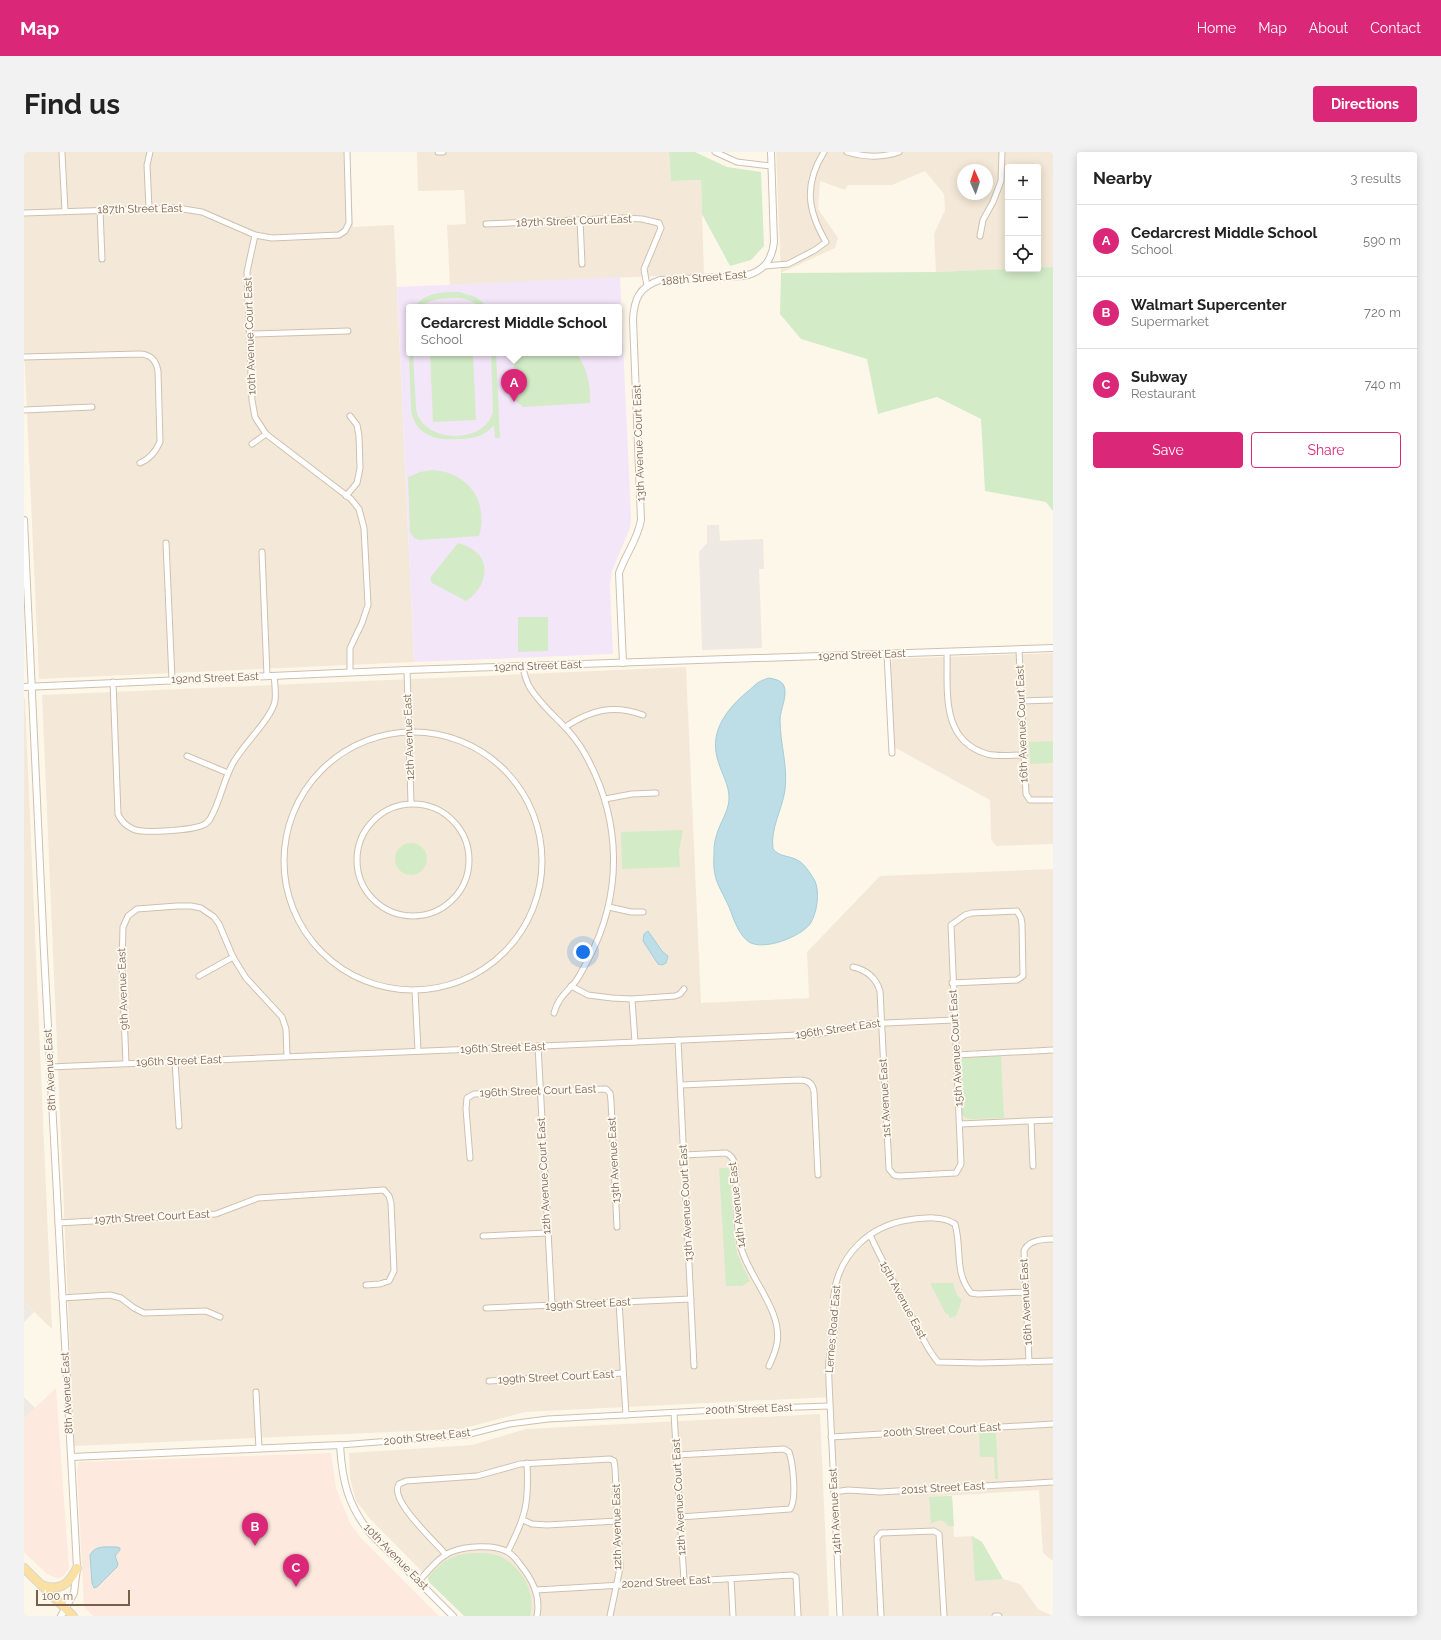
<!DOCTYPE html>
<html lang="en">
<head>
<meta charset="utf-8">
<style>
	body { margin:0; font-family:Raleway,sans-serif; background:#f2f2f2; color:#222 }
	.controls { position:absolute; right:12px; top:12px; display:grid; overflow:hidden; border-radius:4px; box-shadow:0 2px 10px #0003 }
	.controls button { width:36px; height:36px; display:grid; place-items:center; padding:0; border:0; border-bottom:1px solid #e0e0e0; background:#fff; color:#222; font:20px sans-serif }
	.compass { position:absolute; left:933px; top:12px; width:36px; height:36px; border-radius:50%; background:#fff; box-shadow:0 2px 10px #0003; rotate:357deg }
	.scale { position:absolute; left:12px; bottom:10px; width:94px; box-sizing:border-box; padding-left:4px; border:2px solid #785f4c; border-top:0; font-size:11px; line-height:14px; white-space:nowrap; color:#785f4c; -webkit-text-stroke:3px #fffaf1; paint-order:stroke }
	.you { position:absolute; left:559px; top:800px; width:14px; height:14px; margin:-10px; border:3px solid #fff; border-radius:50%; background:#1a73e8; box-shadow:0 0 0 6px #1a73e833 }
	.badge { display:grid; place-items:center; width:26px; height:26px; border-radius:50%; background:#db2777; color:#fff; font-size:13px; font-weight:700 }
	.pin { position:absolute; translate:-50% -33px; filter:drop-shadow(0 1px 2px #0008) }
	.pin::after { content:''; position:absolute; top:21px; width:14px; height:12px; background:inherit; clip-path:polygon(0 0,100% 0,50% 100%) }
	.popup { position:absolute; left:382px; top:152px; width:216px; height:52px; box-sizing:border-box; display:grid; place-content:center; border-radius:4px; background:#fff; filter:drop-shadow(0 1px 3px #0005); font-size:13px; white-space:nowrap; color:#767676 }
	.popup b { font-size:15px; color:#222 }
	.popup::after { content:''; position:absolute; left:50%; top:100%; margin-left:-8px; border:8px solid transparent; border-top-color:#fff }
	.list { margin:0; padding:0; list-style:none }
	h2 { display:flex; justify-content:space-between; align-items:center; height:52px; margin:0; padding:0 16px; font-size:17px }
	h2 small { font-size:13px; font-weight:400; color:#767676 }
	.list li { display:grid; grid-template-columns:26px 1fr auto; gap:12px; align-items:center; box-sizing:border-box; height:72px; padding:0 16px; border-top:1px solid #e0e0e0 }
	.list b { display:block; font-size:15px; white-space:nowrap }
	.list p { margin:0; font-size:13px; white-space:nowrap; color:#767676 }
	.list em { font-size:13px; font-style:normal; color:#767676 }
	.actions { display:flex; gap:8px; padding:12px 16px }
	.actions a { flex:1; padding:9px 0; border:1px solid #db2777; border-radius:4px; text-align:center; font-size:14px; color:#db2777 }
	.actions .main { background:#db2777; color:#fff }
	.icon { flex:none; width:22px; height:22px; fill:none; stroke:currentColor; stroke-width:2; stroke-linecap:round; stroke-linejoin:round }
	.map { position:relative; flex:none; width:1029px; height:1464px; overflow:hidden; border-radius:4px }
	header { display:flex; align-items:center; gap:24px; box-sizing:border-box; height:56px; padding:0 20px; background:#db2777; color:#fff }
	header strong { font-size:19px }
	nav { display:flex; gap:22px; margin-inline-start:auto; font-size:14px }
	.intro { display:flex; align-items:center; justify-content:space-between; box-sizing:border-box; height:96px; padding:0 24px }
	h1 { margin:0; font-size:28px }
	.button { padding:10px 18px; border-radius:4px; background:#db2777; color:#fff; font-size:14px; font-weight:700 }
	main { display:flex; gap:24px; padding:0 24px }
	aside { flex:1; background:#fff; border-radius:4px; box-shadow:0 2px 10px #0003 }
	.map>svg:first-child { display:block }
</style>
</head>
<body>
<header>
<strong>Map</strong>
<nav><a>Home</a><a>Map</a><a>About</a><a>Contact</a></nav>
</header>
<div class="intro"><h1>Find us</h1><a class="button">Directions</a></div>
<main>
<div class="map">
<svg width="1029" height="1464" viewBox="0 0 1029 1464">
	<rect width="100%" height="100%" fill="#fdf7ea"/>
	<!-- residential -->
	<g fill="#f4e9d8" fill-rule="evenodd">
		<polygon points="0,0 326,0 329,75 370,73 390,510 15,527 0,195"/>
		<polygon points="393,0 645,0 647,29 677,28 680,122 426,133 423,73 442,72 440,38 394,39"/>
		<path d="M752,0H1029V115L1014,116V15H984V117H990L912,120L910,82L921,58L920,42L901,19L868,33H824L821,38L796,29L794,57L814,86L811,96L757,121ZM939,18H963V42H939Z"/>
		<polygon points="1029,501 1029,692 972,694 967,687 966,648 870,595 867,515 868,507"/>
		<polygon points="662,515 677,851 785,846 783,800 856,724 1029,717 1029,1409 1019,1401 1015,1338 918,1344 928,1344 930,1385 948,1384 958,1390 979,1427 996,1432 1014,1457 1029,1464 820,1464 807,1245 501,1260 437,1277 50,1294 18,543"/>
		<polygon points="0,546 1,547 28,1177 0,1150"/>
		<polygon points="796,1262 805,1464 442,1464 347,1368 332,1349 326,1326 325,1301 448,1293 502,1277"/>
	</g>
	<!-- commercial -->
	<g fill="#fde9de">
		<polygon points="32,1236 45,1417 41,1422 36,1426 32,1426 23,1422 0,1400 0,1266"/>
		<polygon points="307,1301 312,1336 326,1371 336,1385 415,1464 69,1464 60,1455 53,1317 55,1310"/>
	</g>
	<!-- industrial -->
	<g fill="#eee9e2">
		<polygon points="683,373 695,373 696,389 739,387 740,417 735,417 738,496 678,498 675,400 683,391"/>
		<polygon points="0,1150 10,1160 0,1170"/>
		<polygon points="0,1245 11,1256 0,1266"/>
	</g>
	<!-- education -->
	<path fill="#f4e6f9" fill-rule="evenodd" d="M596,125L607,365L606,376L588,419L586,435L589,502L390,510L373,135ZM385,155H595V201H385Z"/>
	<!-- green -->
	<g fill="#d3ebc7">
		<polygon points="645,0 671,0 703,15 737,20 740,94 727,108 706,114 678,62 677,28 647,29"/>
		<polygon points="1029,115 1029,359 1022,350 961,339 957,267 913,245 854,262 843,207 777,187 756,162 757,121 912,120"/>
		<path d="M435,140L452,145L464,155C453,155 446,146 435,146C426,146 416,146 407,149C400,151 398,155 390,155C402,140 418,140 435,140Z"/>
		<path d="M385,165V201H389L392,257C398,292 462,293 469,259L467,201H472L476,286H471L470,273C460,285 448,287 433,287C411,289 390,282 387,257L384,180Z"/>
		<polygon points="406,201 449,201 452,268 409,270"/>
		<path d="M489,201H552C563,215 567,233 566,251L499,255L492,249Z"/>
		<path d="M408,318C444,320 465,349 455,384L395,388L390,386L386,380L384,325L396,320Z"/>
		<path d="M434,391C440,393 446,395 451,399C469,413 459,439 442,449L408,431L406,426Z"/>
		<polygon points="494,465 524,465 524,499 494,500"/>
		<polygon points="1029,589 1029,611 1006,612 1005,590"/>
		<polygon points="659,678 655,699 656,715 598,717 597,680"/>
		<circle cx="387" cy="707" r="16"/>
		<polygon points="977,904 980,966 945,967 940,965 937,960 935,912 936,908 940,906"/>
		<polygon points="695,1016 706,1016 710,1084 713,1102 726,1129 718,1134 702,1134"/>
		<polygon points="906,1131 929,1131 933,1143 938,1148 932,1164 926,1166 924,1162 922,1162"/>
		<polygon points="955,1280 972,1280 974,1327 971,1327 970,1305 956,1305"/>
		<path d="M928,1344L930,1374H924C921,1367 914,1367 907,1372L905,1345Z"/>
		<polygon points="948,1384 958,1390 979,1427 951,1429"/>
		<path d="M450,1401C460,1401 473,1401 481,1407C500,1419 512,1442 506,1464H440L405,1430L404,1427L405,1424C422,1407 426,1403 450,1401Z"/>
	</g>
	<!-- water -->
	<g fill="#bddee7" stroke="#a4cdd9">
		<path d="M745,526C750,527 756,528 759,532C765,542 756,557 756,568C756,591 764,614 761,638C758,658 746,677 749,697C756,705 762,703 771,707C780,710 786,721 791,729C796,740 793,762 786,772C776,785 740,799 725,790C716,784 710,769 707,760C698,736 688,731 690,703C690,697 690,691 692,685C695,672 704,661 705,648C706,633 696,619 693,605C686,578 704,556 723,540C733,532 732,530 745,526Z"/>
		<polygon points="624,779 638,799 644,804 642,811 638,813 634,812 619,789 620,782"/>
		<path d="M93,1395L96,1396V1398L91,1404L94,1412L93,1415L73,1435L70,1436L68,1431L66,1403C71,1393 83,1395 93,1395Z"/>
	</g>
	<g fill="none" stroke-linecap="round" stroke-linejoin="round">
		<defs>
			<g id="minor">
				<polyline points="414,0 419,0"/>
				<polyline points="691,0 713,10 747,14"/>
				<path d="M823,0C840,5 858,6 875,0"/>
				<polyline points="38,1 41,59"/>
				<polyline points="125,56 123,13 126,0"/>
				<polyline points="76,58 78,107"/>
				<polyline points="0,61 153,56 178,60 231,83 248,86 315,83 321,79 325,71 323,0"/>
				<polyline points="556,68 558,112"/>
				<polyline points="462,72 600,66 618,67 635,71 637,76 620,117 623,134"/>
				<polyline points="231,83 223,120 228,248 231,265 242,282 327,347 335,357 340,376 344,453 338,471 326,496 326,520"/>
				<polyline points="956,84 959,68 969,50 977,29 978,0"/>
				<path d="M741,114L764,112L791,98L802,90C783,58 780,32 800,0"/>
				<polyline points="226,182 324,179"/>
				<path d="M0,205L115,202C127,202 132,208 134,219L136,290C132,299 126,307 116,311"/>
				<polyline points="0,258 68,255"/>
				<polyline points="228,292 242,282"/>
				<polyline points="322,344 333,331 336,316 335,284 333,273 326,264"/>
				<polyline points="142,391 148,528"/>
				<polyline points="238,400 243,524"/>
				<polyline points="995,498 1002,642 1006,648 1029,648"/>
				<path d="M923,500C924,539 916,588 963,602C974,605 988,603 999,603"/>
				<polyline points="863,502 868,601"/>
				<path d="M499,514C500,521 502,528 505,534C513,548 526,560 537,571C546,580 555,591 561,602C598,668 599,742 564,808C560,815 556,823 552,829C542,841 534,846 530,861"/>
				<polyline points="383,518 387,651"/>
				<path d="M89,530L94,662C97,669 102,674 109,677C119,682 169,678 179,673C182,672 184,670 186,667C196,650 199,630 208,613C218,593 247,568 251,549C252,540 251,532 250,524"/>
				<polyline points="997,549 1029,548"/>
				<path d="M541,575C567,558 589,552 619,563"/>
				<circle cx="389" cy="709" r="129"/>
				<polyline points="163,604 204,621"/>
				<polyline points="581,647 608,642 632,641"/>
				<circle cx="389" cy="708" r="56"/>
				<polyline points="585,755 607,760 619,760"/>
				<path d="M829,815C843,818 852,826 856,839L865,1017L870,1023L875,1024L932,1021L937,1012L927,773L941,763L948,761L993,759L997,766L998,772L999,824L993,828L928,831"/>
				<polyline points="175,824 209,805"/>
				<polyline points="547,834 564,843 588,846 608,847 651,844 656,842 660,837"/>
				<polyline points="391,838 394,899"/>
				<polyline points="608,847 611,890"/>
				<polyline points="654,888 670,1214"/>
				<polyline points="514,894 528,1153"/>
				<polyline points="932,903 1029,898"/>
				<polyline points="151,909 155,974"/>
				<polyline points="102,911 98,812 99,775 104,764 113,757 153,754 167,754 177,756 190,765 195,772 209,805 222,826 258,865 262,877 263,904"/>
				<polyline points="26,915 753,884 794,882 839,872 930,868"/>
				<path d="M657,933L776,928C784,928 789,932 790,940L794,1023"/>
				<polyline points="1007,969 1009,1014"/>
				<polyline points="936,972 1029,968"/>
				<path d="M660,1003L702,1001C706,1003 709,1005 710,1010C712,1017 712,1026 712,1034C713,1053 712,1073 716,1092C723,1124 759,1158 753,1191C752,1199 748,1207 745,1214"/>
				<polyline points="446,1006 442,957 443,946 450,942 582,937 586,941 587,949 593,1075"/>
				<polyline points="34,1071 192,1062 234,1046 360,1038 365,1044 367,1051 370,1119 365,1129 356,1132 342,1133"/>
				<path d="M846,1083C858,1109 872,1134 885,1159C894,1176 901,1195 914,1210L956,1211L1029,1209"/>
				<polyline points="459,1084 523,1081"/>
				<polyline points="38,1146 86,1143 97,1146 110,1156 120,1161 182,1159 196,1165"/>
				<polyline points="595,1150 602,1263"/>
				<polyline points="462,1156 667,1147"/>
				<path d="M1005,1210L1000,1099C1004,1088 1019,1087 1029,1087"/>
				<polyline points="465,1229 599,1221"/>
				<polyline points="232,1240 235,1297"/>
				<polyline points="650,1261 660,1429"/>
				<polyline points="807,1285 1029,1272"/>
				<polyline points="316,1293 442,1283 485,1272 524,1267 713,1257 805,1254"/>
				<path d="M653,1303L760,1297L765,1300C769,1311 773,1348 766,1357L656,1365"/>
				<polyline points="810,1340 824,1338 856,1340 1029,1330"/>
				<polyline points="499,1368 508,1372 523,1373 593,1369"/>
				<path d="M484,1399C502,1364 505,1351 503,1311"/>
				<path d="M422,1403C412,1390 364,1348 375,1332L382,1329L453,1324L496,1312L586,1307L590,1309L591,1316L596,1416L586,1464"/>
				<polyline points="707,1427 709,1464"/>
				<path d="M395,1429C404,1419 415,1405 427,1400C441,1394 471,1392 484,1400C489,1403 492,1407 495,1411C508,1427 517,1443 513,1464"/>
				<polyline points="512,1438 768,1423 772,1425 774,1464"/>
				<path d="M816,1464L805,1230C805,1223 804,1216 805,1209C806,1198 810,1187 811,1176C811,1165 808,1154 810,1142C815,1103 845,1074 884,1068C899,1066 918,1063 931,1072C938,1096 930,1121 947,1141L954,1142L1002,1140"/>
				<polyline points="857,1464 853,1386 857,1381 910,1379 915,1382 920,1464"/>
				<polyline points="971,1464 975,1464"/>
			</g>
			<g id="tertiary">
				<polyline points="0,368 20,800 53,1416 50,1441 37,1464"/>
				<path d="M599,511L595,421C601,403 614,387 617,368L609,168C610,147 615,135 636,128L720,124C739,120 748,109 750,90L747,0"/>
				<polyline points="0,535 383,518 1029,496"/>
				<path d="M47,1305L316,1293C318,1329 324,1354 347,1382L429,1464"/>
			</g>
			<g id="primary">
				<polyline points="0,1416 49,1464"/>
				<path d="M17,1433C36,1440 45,1432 53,1416"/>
			</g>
		</defs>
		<!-- minor casing -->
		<use href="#minor" stroke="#cfc0ae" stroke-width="7"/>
		<!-- tertiary casing -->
		<use href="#tertiary" stroke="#cfc0ae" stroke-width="8"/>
		<!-- primary casing -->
		<use href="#primary" stroke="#dcd5d0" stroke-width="10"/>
		<!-- minor -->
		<use href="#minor" stroke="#fff" stroke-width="5"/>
		<!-- tertiary -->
		<use href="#tertiary" stroke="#fff" stroke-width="6"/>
		<!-- primary -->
		<use href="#primary" stroke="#fae0a3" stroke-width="8"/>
	</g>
	<g text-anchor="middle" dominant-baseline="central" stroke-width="3.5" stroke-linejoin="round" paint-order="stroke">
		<!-- street labels -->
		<g font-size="11" fill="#785f4c" stroke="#fffaf1">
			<text transform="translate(116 57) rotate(-1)">187th Street East</text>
			<text transform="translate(550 69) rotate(-2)">187th Street Court East</text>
			<text transform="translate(680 126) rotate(-5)">188th Street East</text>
			<text transform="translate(226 184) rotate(-92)">10th Avenue Court East</text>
			<text transform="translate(615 291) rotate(-92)">13th Avenue Court East</text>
			<text transform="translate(838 503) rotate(-2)">192nd Street East</text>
			<text transform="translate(514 514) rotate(-2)">192nd Street East</text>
			<text transform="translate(191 526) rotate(-2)">192nd Street East</text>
			<text transform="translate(998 572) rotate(-92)">16th Avenue Court East</text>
			<text transform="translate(385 585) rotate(-92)">12th Avenue East</text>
			<text transform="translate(99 837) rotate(-92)">9th Avenue East</text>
			<text transform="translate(814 877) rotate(-8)">196th Street East</text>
			<text transform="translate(479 896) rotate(-2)">196th Street East</text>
			<text transform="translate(932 896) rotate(-93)">15th Avenue Court East</text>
			<text transform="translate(155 909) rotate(-2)">196th Street East</text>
			<text transform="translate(26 918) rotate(-93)">8th Avenue East</text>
			<text transform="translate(514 939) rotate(-2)">196th Street Court East</text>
			<text transform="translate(861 946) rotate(-93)">1st Avenue East</text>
			<text transform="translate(590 1008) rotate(-93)">13th Avenue East</text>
			<text transform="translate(520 1024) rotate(-93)">12th Avenue Court East</text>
			<text transform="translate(662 1051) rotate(-93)">13th Avenue Court East</text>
			<text transform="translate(713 1053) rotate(-96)">14th Avenue East</text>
			<text transform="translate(128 1065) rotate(-3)">197th Street Court East</text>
			<text transform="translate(879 1148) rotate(62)">15th Avenue East</text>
			<text transform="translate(1002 1150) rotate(-93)">16th Avenue East</text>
			<text transform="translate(564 1152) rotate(-3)">199th Street East</text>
			<text transform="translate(809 1177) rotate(-85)">Lernes Road East</text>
			<text transform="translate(532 1225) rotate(-3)">199th Street Court East</text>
			<text transform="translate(43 1241) rotate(-93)">8th Avenue East</text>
			<text transform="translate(725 1257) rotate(-2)">200th Street East</text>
			<text transform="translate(918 1278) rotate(-3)">200th Street Court East</text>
			<text transform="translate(403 1285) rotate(-6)">200th Street East</text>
			<text transform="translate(919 1336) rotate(-3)">201st Street East</text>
			<text transform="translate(655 1345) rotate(-93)">12th Avenue Court East</text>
			<text transform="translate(811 1359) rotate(-93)">14th Avenue East</text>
			<text transform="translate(593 1375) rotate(-91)">12th Avenue East</text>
			<text transform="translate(372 1405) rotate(46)">10th Avenue East</text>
			<text transform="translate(642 1430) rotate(-3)">202nd Street East</text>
		</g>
	</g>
</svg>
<div class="controls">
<button>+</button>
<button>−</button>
<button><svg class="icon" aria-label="locate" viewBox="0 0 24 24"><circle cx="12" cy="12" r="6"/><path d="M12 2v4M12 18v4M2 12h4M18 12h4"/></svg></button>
</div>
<svg class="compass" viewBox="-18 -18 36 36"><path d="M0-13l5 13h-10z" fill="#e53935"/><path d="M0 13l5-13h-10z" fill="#767676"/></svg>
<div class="scale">100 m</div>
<div class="you"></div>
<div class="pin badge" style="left:490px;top:250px">A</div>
<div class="popup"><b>Cedarcrest Middle School</b>School</div>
<div class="pin badge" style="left:231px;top:1394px">B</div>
<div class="pin badge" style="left:272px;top:1435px">C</div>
</div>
<aside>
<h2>Nearby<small>3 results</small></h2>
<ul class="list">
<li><span class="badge">A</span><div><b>Cedarcrest Middle School</b><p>School</p></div><em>590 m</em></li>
<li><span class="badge">B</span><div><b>Walmart Supercenter</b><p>Supermarket</p></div><em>720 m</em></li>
<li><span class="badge">C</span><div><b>Subway</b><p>Restaurant</p></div><em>740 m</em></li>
</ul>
<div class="actions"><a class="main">Save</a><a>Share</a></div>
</aside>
</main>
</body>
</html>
